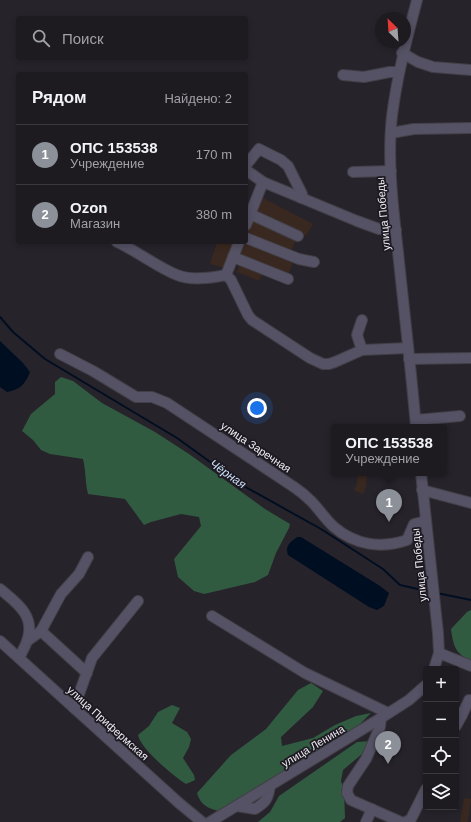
<!DOCTYPE html>
<html lang="ru">
<head>
<meta charset="utf-8">
<style>
	body { margin:0; font-family:Helvetica,sans-serif; background:#252329; color:#f1f3f6 }
	.controls { position:absolute; right:12px; bottom:12px; display:grid; overflow:hidden; border-radius:4px; box-shadow:0 2px 6px #0003 }
	.controls button { width:36px; height:36px; display:grid; place-items:center; padding:0; border:0; border-bottom:1px solid #3b383e; background:#1d1a20; color:#f1f3f6; font:20px sans-serif }
	.compass { position:absolute; left:375px; top:12px; width:36px; height:36px; border-radius:50%; background:#1d1a20; box-shadow:0 2px 6px #0003; rotate:335deg }
	.you { position:absolute; left:257px; top:408px; width:14px; height:14px; margin:-10px; border:3px solid #fff; border-radius:50%; background:#1a73e8; box-shadow:0 0 0 6px #1a73e833 }
	.badge { display:grid; place-items:center; width:26px; height:26px; border-radius:50%; background:#8c9099; color:#fff; font-size:13px; font-weight:700 }
	.pin { position:absolute; translate:-50% -33px; filter:drop-shadow(0 1px 2px #0008) }
	.pin::after { content:''; position:absolute; top:21px; width:14px; height:12px; background:inherit; clip-path:polygon(0 0,100% 0,50% 100%) }
	.popup { position:absolute; left:331px; top:424px; width:116px; height:52px; box-sizing:border-box; display:grid; place-content:center; border-radius:4px; background:#1d1a20; filter:drop-shadow(0 1px 3px #0005); font-size:13px; white-space:nowrap; color:#a0a1a5 }
	.popup b { font-size:15px; color:#f1f3f6 }
	.popup::after { content:''; position:absolute; left:50%; top:100%; margin-left:-8px; border:8px solid transparent; border-top-color:#1d1a20 }
	.list { margin:0; padding:0; list-style:none }
	h2 { display:flex; justify-content:space-between; align-items:center; height:52px; margin:0; padding:0 16px; font-size:17px }
	h2 small { font-size:13px; font-weight:400; color:#a0a1a5 }
	.list li { display:grid; grid-template-columns:26px 1fr auto; gap:12px; align-items:center; box-sizing:border-box; height:60px; padding:0 16px; border-top:1px solid #3b383e }
	.list b { display:block; font-size:15px; white-space:nowrap }
	.list p { margin:0; font-size:13px; white-space:nowrap; color:#a0a1a5 }
	.list em { font-size:13px; font-style:normal; color:#a0a1a5 }
	.icon { flex:none; width:22px; height:22px; fill:none; stroke:currentColor; stroke-width:2; stroke-linecap:round; stroke-linejoin:round }
	.map { position:relative; flex:none; width:471px; height:822px; overflow:hidden }
	.search { position:absolute; background:#1d1a20; box-shadow:0 2px 6px #0003; left:16px; top:16px; width:232px; height:44px; display:flex; align-items:center; gap:10px; box-sizing:border-box; padding:0 14px; border-radius:4px; color:#a0a1a5; font-size:15px }
	.panel { position:absolute; background:#1d1a20; box-shadow:0 2px 6px #0003; left:16px; top:72px; width:232px; height:172px; border-radius:4px }
	.map>svg:first-child { display:block }
</style>
</head>
<body>
<div class="map">
<svg width="471" height="822" viewBox="0 0 471 822">
	<rect width="100%" height="100%" fill="#27232b"/>
	<!-- industrial -->
	<g fill="#39281f">
		<polygon points="261,197 313,224 306,236 254,209"/>
		<polygon points="253,220 296,239 291,252 247,234"/>
		<polygon points="217,242 235,242 228,269 210,264"/>
		<polygon points="243,242 293,263 288,275 238,254"/>
		<polygon points="241,261 264,270 259,281 237,272"/>
		<polygon points="358,473 367,473 366,487 363,494 354,490 357,484"/>
		<polygon points="464,798 471,799 468,822 460,822"/>
	</g>
	<!-- forest -->
	<g fill="#315b41">
		<path d="M61,377L73,381L102,403L155,432L189,454L265,509L290,524L289,528L276,553L268,575L255,582L204,594L194,591L178,577L174,559L201,526L199,517L181,514L151,522L144,525L125,499L88,494C85,483 86,471 83,459L50,454L41,450L33,440L22,431L31,414L55,394V382Z"/>
		<path d="M471,610V660C455,655 453,644 451,629L467,612Z"/>
		<path d="M311,683L323,691L313,707L281,737L282,746L313,738L335,725L356,716L371,713L347,737L238,802L218,811C207,808 200,804 197,793L231,755L266,729L298,690Z"/>
		<path d="M172,705L180,708L172,723L187,732L191,739L189,747L183,758L194,775L195,780L186,784C173,776 140,748 138,735L149,726L158,712Z"/>
		<polygon points="371,741 362,754 343,770 341,781 344,791 345,818 340,822 258,822 270,812 279,796 357,742"/>
	</g>
	<!-- water -->
	<g fill="#000e22">
		<path d="M0,341L23,363L30,372C25,385 19,390 7,392L0,387Z"/>
		<path d="M297,537H301L380,586L389,593L384,606L377,610L369,607L288,555C285,546 289,543 297,537Z"/>
	</g>
	<g fill="none" stroke-linecap="round" stroke-linejoin="round">
		<!-- stream -->
		<g stroke="#000e22" stroke-width="2">
			<polyline points="0,317 13,332 45,359 177,438 242,485 321,529 383,569 400,585 431,592"/>
			<polyline points="437,593 471,600"/>
		</g>
		<defs>
			<g id="minor">
				<polyline points="402,53 418,62 433,67 471,70"/>
				<polyline points="343,75 364,77 390,72 399,72"/>
				<polyline points="391,133 414,129 471,128"/>
				<polyline points="246,165 259,149 281,160 288,166 302,194 301,198"/>
				<polyline points="246,170 263,182 357,221 379,229 396,230"/>
				<polyline points="353,172 391,171"/>
				<polyline points="250,214 298,236"/>
				<polyline points="246,225 263,182"/>
				<polyline points="246,238 299,259 314,262"/>
				<path d="M117,242C137,251 157,267 177,275C192,281 211,278 226,275L231,280L248,315L252,320L310,358L323,364H329L335,362L362,350L408,348"/>
				<polyline points="233,257 288,279"/>
				<polyline points="226,275 239,242"/>
				<polyline points="362,350 357,335 362,320"/>
				<path d="M60,354L93,371L136,397H152L167,403L294,487C300,491 306,496 311,501C319,509 325,519 334,527C355,545 381,549 407,540L414,524L426,521"/>
				<polyline points="409,359 471,358"/>
				<polyline points="416,420 460,416"/>
				<path d="M416,427C411,369 404,310 398,252C393,207 387,160 392,116C397,76 407,38 417,0"/>
				<polyline points="421,473 438,633 439,653 434,669"/>
				<polyline points="422,490 471,503"/>
				<path d="M0,589C17,603 36,616 27,641C25,647 22,652 19,658"/>
				<polyline points="212,616 305,673 388,713"/>
				<polyline points="41,631 87,673"/>
				<polyline points="0,641 179,803 202,822"/>
				<polyline points="27,641 41,631 61,594 79,574 88,557"/>
				<polyline points="439,653 471,666"/>
				<polyline points="74,708 92,658 138,601"/>
				<polyline points="456,712 462,715 469,700 471,700"/>
				<polyline points="381,718 380,727 366,759 348,786 347,793 351,800 401,822"/>
				<polyline points="456,726 462,715"/>
				<path d="M237,806L255,809C266,802 268,799 270,786"/>
				<polyline points="210,822 381,718 409,700 426,685"/>
				<polyline points="366,822 372,809"/>
				<polyline points="406,822 411,819 426,789"/>
			</g>
		</defs>
		<!-- minor casing -->
		<use href="#minor" stroke="#433f47" stroke-width="12"/>
		<!-- minor -->
		<use href="#minor" stroke="#545264" stroke-width="10"/>
	</g>
	<g text-anchor="middle" dominant-baseline="central" stroke-width="3.5" stroke-linejoin="round" paint-order="stroke">
		<!-- street labels -->
		<g font-size="11" fill="#efecf2" stroke="#1d1922">
			<text transform="translate(383 214) rotate(-95)">улица Победы</text>
			<text transform="translate(256 447) rotate(34)">улица Заречная</text>
			<text transform="translate(419 565) rotate(-96)">улица Победы</text>
			<text transform="translate(108 723) rotate(42)">улица Прифермская</text>
			<text transform="translate(313 746) rotate(-31)">улица Ленина</text>
		</g>
		<!-- water labels -->
		<g font-size="12" font-style="italic" fill="#cadff5" stroke="#1d1922">
			<text transform="translate(228 474) rotate(35)">Чёрная</text>
		</g>
	</g>
</svg>
<div class="controls">
<button>+</button>
<button>−</button>
<button><svg class="icon" aria-label="locate" viewBox="0 0 24 24"><circle cx="12" cy="12" r="6"/><path d="M12 2v4M12 18v4M2 12h4M18 12h4"/></svg></button>
<button><svg class="icon" aria-label="layers" viewBox="0 0 24 24"><path d="M12 4l9 5-9 5-9-5zM3 14l9 5 9-5"/></svg></button>
</div>
<svg class="compass" viewBox="-18 -18 36 36"><path d="M0-13l5 13h-10z" fill="#e53935"/><path d="M0 13l5-13h-10z" fill="#a0a1a5"/></svg>
<div class="you"></div>
<div class="pin badge" style="left:389px;top:522px">1</div>
<div class="popup"><b>ОПС 153538</b>Учреждение</div>
<div class="pin badge" style="left:388px;top:764px">2</div>
<div class="search"><svg class="icon" aria-label="search" viewBox="0 0 24 24"><circle cx="10" cy="10" r="6"/><path d="M15 15l6 6"/></svg>Поиск</div>
<section class="panel">
<h2>Рядом<small>Найдено: 2</small></h2>
<ul class="list">
<li><span class="badge">1</span><div><b>ОПС 153538</b><p>Учреждение</p></div><em>170 m</em></li>
<li><span class="badge">2</span><div><b>Ozon</b><p>Магазин</p></div><em>380 m</em></li>
</ul>
</section>
</div>
</body>
</html>
